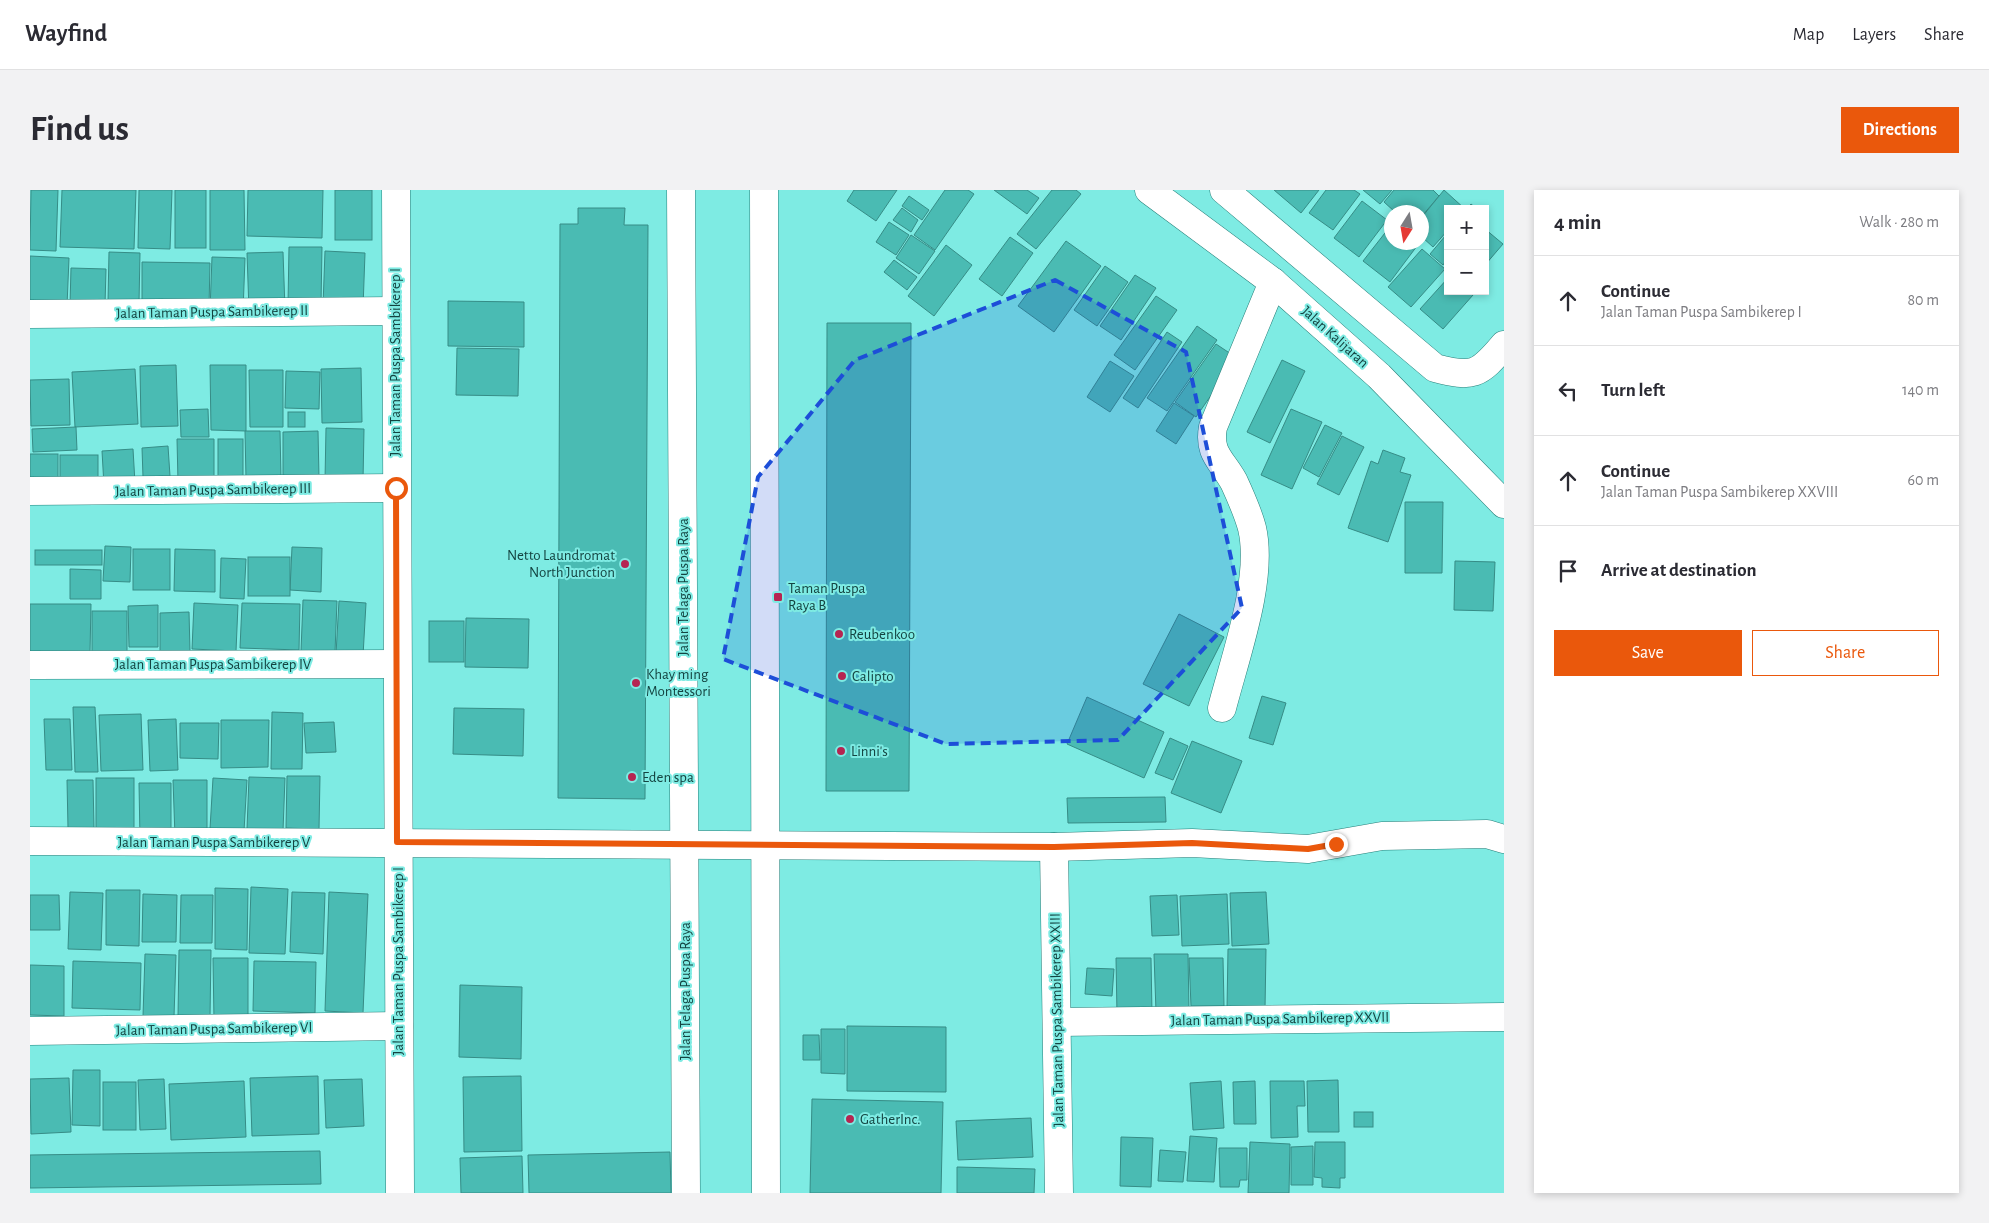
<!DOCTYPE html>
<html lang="en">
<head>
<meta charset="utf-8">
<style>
	body { margin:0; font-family:"Alegreya Sans",sans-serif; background:#f2f2f3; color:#2b2b33 }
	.controls { position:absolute; right:15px; top:15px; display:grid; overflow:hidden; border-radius:0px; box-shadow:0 2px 8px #0003 }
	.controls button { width:45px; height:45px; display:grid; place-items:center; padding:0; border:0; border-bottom:1px solid #e1e1e2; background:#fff; color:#2b2b33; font:25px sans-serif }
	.compass { position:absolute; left:1354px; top:15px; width:45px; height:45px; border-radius:50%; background:#fff; box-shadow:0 2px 8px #0003; rotate:191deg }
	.stop { position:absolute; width:15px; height:15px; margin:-11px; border:4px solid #ea580c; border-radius:50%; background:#fff }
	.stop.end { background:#ea580c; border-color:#fff; box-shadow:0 1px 5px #0008 }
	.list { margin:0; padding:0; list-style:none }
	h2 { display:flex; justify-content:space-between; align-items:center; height:65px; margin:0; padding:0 20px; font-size:21px }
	h2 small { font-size:16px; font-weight:400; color:#7c7c81 }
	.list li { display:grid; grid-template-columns:32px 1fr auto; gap:15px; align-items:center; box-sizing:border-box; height:90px; padding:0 20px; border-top:1px solid #e1e1e2 }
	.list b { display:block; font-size:19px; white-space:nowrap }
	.list p { margin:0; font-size:16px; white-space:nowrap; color:#7c7c81 }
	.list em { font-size:16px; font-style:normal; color:#7c7c81 }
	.actions { display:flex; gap:10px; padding:15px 20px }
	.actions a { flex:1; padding:11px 0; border:1px solid #ea580c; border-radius:0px; text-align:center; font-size:18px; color:#ea580c }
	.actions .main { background:#ea580c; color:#fff }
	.icon { flex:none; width:28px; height:28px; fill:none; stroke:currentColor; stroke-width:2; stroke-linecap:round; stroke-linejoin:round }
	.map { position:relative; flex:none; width:1474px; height:1003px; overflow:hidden; border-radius:0px }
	header { display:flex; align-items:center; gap:30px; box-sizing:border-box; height:70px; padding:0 25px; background:#fff; border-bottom:1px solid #e1e1e2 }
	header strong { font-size:24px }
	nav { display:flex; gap:28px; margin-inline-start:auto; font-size:18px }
	.intro { display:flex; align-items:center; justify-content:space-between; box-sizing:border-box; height:120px; padding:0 30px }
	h1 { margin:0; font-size:35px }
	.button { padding:12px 22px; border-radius:0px; background:#ea580c; color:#fff; font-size:18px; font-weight:700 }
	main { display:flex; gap:30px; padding:0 30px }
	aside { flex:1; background:#fff; border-radius:0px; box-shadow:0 2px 8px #0003 }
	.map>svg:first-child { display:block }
</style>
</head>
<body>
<header>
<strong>Wayfind</strong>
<nav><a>Map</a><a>Layers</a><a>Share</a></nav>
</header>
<div class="intro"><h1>Find us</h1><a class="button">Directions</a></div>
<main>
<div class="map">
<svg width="1474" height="1003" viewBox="0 0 1474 1003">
	<rect width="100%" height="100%" fill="#7eebe3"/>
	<!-- building -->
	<g fill="#4abbb3" stroke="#368c86">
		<polygon points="1,0 28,0 26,61 0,60"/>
		<polygon points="32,0 106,0 104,59 30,57"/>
		<polygon points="109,0 142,0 140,59 108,58"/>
		<rect x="145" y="0" width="31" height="58"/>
		<polygon points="180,0 214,0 215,60 180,60"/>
		<polygon points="218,0 293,0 292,48 217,46"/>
		<rect x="305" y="0" width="37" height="50"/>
		<polygon points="824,0 867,0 846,31 817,11"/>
		<polygon points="915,0 938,0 944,4 905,60 884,45"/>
		<polygon points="964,0 997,0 1009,8 997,24"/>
		<polygon points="1022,0 1046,0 1051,4 1006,59 987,44"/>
		<polygon points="1244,0 1289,0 1271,23"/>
		<polygon points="1296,0 1324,0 1330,4 1303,40 1279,23"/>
		<polygon points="1333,0 1362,0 1350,14"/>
		<polygon points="1364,0 1403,0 1409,6 1392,26 1392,22 1365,22 1354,12"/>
		<polygon points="1414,0 1435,19 1418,19 1418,40 1403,57 1392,47 1392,27"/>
		<polygon points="879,6 899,20 892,30 872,16"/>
		<polygon points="1332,11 1357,30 1329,67 1304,48"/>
		<polygon points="1441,14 1447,19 1437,19"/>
		<polygon points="548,18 595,18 594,35 618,35 615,609 528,608 530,34 548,34"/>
		<polygon points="872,18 888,30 881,42 863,30"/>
		<polygon points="859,32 879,45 866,65 846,52"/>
		<polygon points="1362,34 1362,52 1390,52 1360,92 1333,71"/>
		<polygon points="1455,39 1473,54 1455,75"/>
		<polygon points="881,45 905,61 889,84 866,68"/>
		<polygon points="1416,45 1418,68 1413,75 1400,64"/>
		<polygon points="980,47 1003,63 972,106 949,89"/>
		<polygon points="1036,51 1071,76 1024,142 988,116"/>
		<polygon points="916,55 942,75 904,126 878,106"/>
		<polygon points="259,57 292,57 291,115 258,114"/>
		<polygon points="1392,59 1415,79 1381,117 1358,97"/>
		<polygon points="295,61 335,63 333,118 293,116"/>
		<polygon points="79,62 110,63 109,113 78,112"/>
		<polygon points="253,62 255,119 219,121 217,63"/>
		<polygon points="0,66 39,68 37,116 0,114"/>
		<polygon points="182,67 215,68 213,122 180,120"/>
		<polygon points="864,70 887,87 877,100 854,82"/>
		<polygon points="112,72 180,73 179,117 112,116"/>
		<polygon points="1075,76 1098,92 1067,136 1044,120"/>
		<polygon points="41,78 76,79 75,115 40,115"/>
		<polygon points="1105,85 1126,98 1091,150 1070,136"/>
		<polygon points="1418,88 1418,101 1439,101 1443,105 1413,139 1390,119"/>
		<polygon points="1126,106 1147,120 1105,180 1084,165"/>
		<polygon points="418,111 494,112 494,157 418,156"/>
		<polygon points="797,133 881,133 879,601 796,601"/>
		<polygon points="1167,136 1187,150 1137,221 1117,208"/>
		<polygon points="1137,142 1152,152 1108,218 1093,208"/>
		<polygon points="1186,154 1207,168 1166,227 1145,212"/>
		<polygon points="427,158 489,159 488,206 426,205"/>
		<polygon points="1252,170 1275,181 1240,253 1217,242"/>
		<polygon points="1080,171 1104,186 1080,222 1057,207"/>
		<polygon points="146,175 148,236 111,237 110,176"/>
		<polygon points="180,175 216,175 216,241 181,240"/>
		<polygon points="331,178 332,232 292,233 291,179"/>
		<polygon points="105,179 108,234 45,237 42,182"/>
		<polygon points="219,180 253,180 253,237 220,237"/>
		<polygon points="256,181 290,182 289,219 255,218"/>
		<polygon points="39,189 40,235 1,236 0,190"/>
		<polygon points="1144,213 1164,226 1146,254 1126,241"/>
		<polygon points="178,219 179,247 151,247 150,220"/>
		<polygon points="1261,219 1292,232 1262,299 1231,285"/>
		<rect x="258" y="222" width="17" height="15"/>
		<polygon points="1295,235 1312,243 1289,287 1273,278"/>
		<polygon points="46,237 47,260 3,262 2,239"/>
		<polygon points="296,238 334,239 333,291 295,290"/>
		<polygon points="215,241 250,241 251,288 216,289"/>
		<polygon points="288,241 289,288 253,288 253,242"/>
		<polygon points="1312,246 1334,257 1309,305 1287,294"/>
		<polygon points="147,249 184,249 184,291 148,292"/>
		<rect x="188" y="249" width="25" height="46"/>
		<polygon points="138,256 140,286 113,287 112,258"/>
		<polygon points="103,259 105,293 74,296 72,261"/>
		<polygon points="1353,260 1375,268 1370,282 1381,285 1358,352 1318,338 1341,271 1348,274"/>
		<rect x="0" y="264" width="28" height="25"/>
		<rect x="30" y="265" width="38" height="24"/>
		<polygon points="1375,312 1413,312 1412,383 1375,383"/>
		<polygon points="75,356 101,357 100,392 73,391"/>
		<polygon points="262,357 292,358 291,402 260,400"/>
		<rect x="103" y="359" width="37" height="41"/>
		<polygon points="145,359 185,360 185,402 144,401"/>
		<rect x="5" y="360" width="67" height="15"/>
		<rect x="218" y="367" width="42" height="39"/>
		<polygon points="191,368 216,369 214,409 190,408"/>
		<polygon points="1425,371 1465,372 1463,421 1424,420"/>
		<polygon points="40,379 71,380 71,409 40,409"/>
		<polygon points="273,410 307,411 305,462 271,461"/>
		<polygon points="309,411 336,413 333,466 306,464"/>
		<polygon points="164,413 208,415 206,461 162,459"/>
		<polygon points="212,413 270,414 269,460 210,458"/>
		<polygon points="0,414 61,414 60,462 0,462"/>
		<polygon points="128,415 128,457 99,457 98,416"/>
		<rect x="62" y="421" width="35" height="42"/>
		<polygon points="159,422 160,461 130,461 130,423"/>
		<polygon points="1149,424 1194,447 1159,516 1113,494"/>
		<polygon points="436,428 499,429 498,478 435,477"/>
		<rect x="399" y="431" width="35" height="41"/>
		<polygon points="1232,506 1256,513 1243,555 1219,548"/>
		<polygon points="1057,507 1134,542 1114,588 1037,554"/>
		<polygon points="43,517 65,517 68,582 45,582"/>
		<polygon points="424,518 494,519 493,566 423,564"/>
		<polygon points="242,522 273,523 272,579 241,579"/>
		<polygon points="111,524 113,580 71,581 69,525"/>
		<polygon points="14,529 40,529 42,580 16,580"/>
		<polygon points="146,529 148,580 120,581 118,530"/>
		<polygon points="191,530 239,530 238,577 191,578"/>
		<polygon points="304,532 306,562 276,563 274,533"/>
		<polygon points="150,533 189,533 188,569 150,568"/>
		<polygon points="1140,548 1158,556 1143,590 1125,583"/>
		<polygon points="1162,551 1212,571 1191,623 1141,603"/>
		<polygon points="257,586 290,586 289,639 256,638"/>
		<polygon points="219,587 255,588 253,641 217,639"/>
		<rect x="66" y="588" width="38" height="55"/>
		<polygon points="183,588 217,590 214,641 180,639"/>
		<polygon points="37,590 63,590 64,638 38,638"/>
		<polygon points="143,590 177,590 177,646 145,647"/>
		<polygon points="109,593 141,593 141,650 110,650"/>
		<polygon points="1135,607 1136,632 1038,633 1037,608"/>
		<polygon points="221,697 258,699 255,764 219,763"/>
		<polygon points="185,698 218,699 217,760 185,759"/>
		<polygon points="76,700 110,700 109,756 76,755"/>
		<polygon points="40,702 73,703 71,760 38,759"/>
		<polygon points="262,702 295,703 293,764 260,762"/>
		<polygon points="299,702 338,704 333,823 295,821"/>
		<polygon points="1236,702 1239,754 1202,756 1200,703"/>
		<polygon points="113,704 147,705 146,752 112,752"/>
		<polygon points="1197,704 1199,754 1152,756 1150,706"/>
		<polygon points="0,705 29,705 30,740 0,740"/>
		<polygon points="151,705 183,705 182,753 150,753"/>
		<polygon points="1147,705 1149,745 1122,746 1120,706"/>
		<polygon points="1198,759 1236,759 1235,819 1197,819"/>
		<polygon points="149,760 181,760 180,828 148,827"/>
		<polygon points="115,764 146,765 144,827 113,826"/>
		<polygon points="1124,764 1158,764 1159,821 1126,822"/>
		<polygon points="183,768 218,768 218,830 184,830"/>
		<polygon points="1086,768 1121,768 1122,824 1087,825"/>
		<polygon points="1159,768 1193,768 1194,816 1161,816"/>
		<polygon points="43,771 111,773 110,820 42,818"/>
		<polygon points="224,771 286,772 285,823 223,821"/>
		<polygon points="0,775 34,776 34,826 0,825"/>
		<polygon points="1057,778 1084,779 1082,806 1055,804"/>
		<polygon points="430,795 492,797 491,869 429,867"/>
		<polygon points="817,836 916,837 916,902 817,901"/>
		<polygon points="791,839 815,839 815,884 791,883"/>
		<polygon points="773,845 789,845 790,870 773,870"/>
		<polygon points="43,880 70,880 70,936 42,935"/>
		<polygon points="288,886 289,944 222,946 220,888"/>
		<polygon points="491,886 492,961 434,962 433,887"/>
		<polygon points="39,888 41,942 1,944 0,889"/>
		<polygon points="134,889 136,939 110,940 108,890"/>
		<polygon points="332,889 334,936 296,938 294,890"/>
		<polygon points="1308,890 1309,942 1278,942 1277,891"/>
		<polygon points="214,891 216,947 141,950 139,894"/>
		<polygon points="1191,891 1194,938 1163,940 1160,893"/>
		<polygon points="1225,891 1226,934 1204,934 1203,892"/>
		<polygon points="1240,891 1274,891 1275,916 1267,916 1268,947 1241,948"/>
		<rect x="73" y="892" width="33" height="48"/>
		<polygon points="782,909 913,912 911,1003 780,1003"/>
		<rect x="1324" y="922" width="19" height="15"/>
		<polygon points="1001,928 1003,967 928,970 926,931"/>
		<polygon points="1160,946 1187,948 1184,992 1157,991"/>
		<polygon points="1091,947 1123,948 1121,997 1090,996"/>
		<polygon points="1220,952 1260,954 1259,1003 1218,1003"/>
		<polygon points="1285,952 1315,952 1315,988 1310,988 1310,998 1292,997 1292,988 1284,987"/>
		<polygon points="1283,956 1283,995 1261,995 1261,957"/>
		<polygon points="1189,958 1217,958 1217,990 1210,990 1209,997 1190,997"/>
		<polygon points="1130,960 1156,962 1153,992 1128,991"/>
		<polygon points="290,961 291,994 0,998 0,965"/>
		<polygon points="640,962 641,1003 499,1003 498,965"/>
		<polygon points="492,966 493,1003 431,1003 430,968"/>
		<polygon points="927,977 1005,979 1004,1003 927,1003"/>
	</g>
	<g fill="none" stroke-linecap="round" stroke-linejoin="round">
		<defs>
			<g id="minor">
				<polyline points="366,0 370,1003"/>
				<polyline points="1119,0 1243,92 1349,186 1474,314"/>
				<path d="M1194,0L1405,178C1443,188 1449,185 1474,155"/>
				<polyline points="0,124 365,121"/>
				<polyline points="0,301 366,298"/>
				<polyline points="0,475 367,474"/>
				<path d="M1192,518C1205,467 1234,389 1222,338C1218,323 1210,305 1204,292C1192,270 1178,264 1183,237L1243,92"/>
				<polyline points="0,651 1024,657 1162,653 1278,659 1352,646 1457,644 1474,649"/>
				<polyline points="1024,657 1029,1003"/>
				<polyline points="1027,832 1474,827"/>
				<polyline points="0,841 369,836"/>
			</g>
			<g id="major">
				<polyline points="651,0 656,1003"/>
				<polyline points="734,0 736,1003"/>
			</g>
		</defs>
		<!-- minor casing -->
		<use href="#minor" stroke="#277f79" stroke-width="29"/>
		<!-- major casing -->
		<use href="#major" stroke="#277f79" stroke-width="29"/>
		<!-- minor -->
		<use href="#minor" stroke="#fff" stroke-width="28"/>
		<!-- major -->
		<use href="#major" stroke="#fff" stroke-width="28"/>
	</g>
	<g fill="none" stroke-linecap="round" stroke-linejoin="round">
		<!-- route -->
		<polyline stroke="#ea580c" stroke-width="6" points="366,298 367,652 1024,657 1162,653 1278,659 1306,654"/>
	</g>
	<!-- marked area -->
	<path fill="#1d4ed8" fill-opacity="0.2" stroke="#1d4ed8" stroke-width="4" stroke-dasharray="10 6" stroke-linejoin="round" d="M1025,90L1156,162L1212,418L1088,550L916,554L693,469L728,287L825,170Z"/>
	<!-- markers -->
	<g fill="#b52551" stroke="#7eebe3" stroke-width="2">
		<circle cx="595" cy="374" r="5"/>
		<rect x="743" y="402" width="10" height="10" rx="2.5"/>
		<circle cx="809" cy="444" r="5"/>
		<circle cx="812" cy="486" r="5"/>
		<circle cx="606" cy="493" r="5"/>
		<circle cx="811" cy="561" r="5"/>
		<circle cx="602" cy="587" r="5"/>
		<circle cx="820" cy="929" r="5"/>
	</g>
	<g text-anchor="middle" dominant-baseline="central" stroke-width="4" stroke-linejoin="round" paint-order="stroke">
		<!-- street labels -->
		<g font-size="15" fill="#144441" stroke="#7eebe3">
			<text transform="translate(182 122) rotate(-1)">Jalan Taman Puspa Sambikerep II</text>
			<text transform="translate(1305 147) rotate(42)">Jalan Kalijaran</text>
			<text transform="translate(365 172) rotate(-90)">Jalan Taman Puspa Sambikerep I</text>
			<text transform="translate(183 300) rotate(-1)">Jalan Taman Puspa Sambikerep III</text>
			<text transform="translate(653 397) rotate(-90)">Jalan Telaga Puspa Raya</text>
			<text x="183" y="474">Jalan Taman Puspa Sambikerep IV</text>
			<text x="184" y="652">Jalan Taman Puspa Sambikerep V</text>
			<text transform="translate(368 771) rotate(-90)">Jalan Taman Puspa Sambikerep I</text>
			<text transform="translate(655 801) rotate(-90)">Jalan Telaga Puspa Raya</text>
			<text transform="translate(1250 829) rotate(-1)">Jalan Taman Puspa Sambikerep XXVII</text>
			<text transform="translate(1027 830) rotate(-91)">Jalan Taman Puspa Sambikerep XXIII</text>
			<text transform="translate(184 839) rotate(-1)">Jalan Taman Puspa Sambikerep VI</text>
		</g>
		<!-- poi labels -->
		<g font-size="15" fill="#144441" stroke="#7eebe3" text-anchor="start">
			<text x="585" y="365" text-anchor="end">Netto Laundromat<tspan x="585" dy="17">North Junction</tspan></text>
			<text x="758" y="398">Taman Puspa<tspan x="758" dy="17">Raya B</tspan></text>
			<text x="819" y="444">Reubenkoo</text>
			<text x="616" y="484">Khay ming<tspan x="616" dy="17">Montessori</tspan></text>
			<text x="822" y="486">Calipto</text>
			<text x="821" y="561">Linni's</text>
			<text x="612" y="587">Eden spa</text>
			<text x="830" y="929">GatherInc.</text>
		</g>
	</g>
</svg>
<div class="controls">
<button>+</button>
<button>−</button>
</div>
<svg class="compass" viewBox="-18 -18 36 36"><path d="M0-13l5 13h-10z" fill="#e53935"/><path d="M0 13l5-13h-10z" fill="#7c7c81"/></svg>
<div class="stop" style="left:366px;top:298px"></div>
<div class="stop end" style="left:1306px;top:654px"></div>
</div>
<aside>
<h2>4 min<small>Walk · 280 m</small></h2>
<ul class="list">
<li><svg class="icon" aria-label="ahead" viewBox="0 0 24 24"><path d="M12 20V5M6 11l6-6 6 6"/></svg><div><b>Continue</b><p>Jalan Taman Puspa Sambikerep I</p></div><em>80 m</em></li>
<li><svg class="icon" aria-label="left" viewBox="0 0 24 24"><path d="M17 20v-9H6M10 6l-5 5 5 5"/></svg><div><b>Turn left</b></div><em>140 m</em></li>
<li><svg class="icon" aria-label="ahead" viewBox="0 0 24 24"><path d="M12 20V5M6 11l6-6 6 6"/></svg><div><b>Continue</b><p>Jalan Taman Puspa Sambikerep XXVIII</p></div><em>60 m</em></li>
<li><svg class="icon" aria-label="arrive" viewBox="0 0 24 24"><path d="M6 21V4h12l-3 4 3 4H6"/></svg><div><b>Arrive at destination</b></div></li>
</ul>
<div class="actions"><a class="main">Save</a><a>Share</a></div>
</aside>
</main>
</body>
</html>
